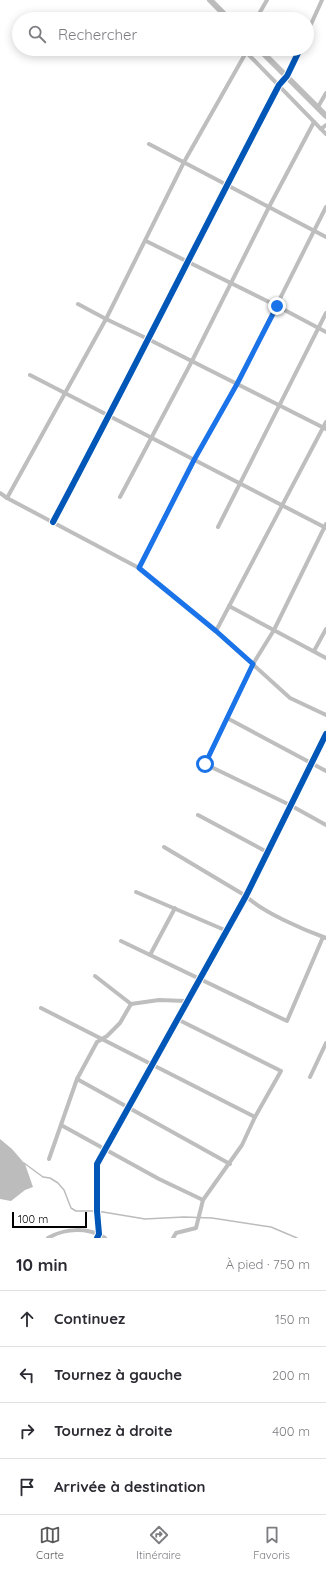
<!DOCTYPE html>
<html lang="fr">
<head>
<meta charset="utf-8">
<style>
	body { margin:0; font-family:Quicksand,sans-serif; background:#f7f7f7; color:#2b2b33 }
	.scale { position:absolute; left:12px; bottom:10px; width:75px; box-sizing:border-box; padding-left:4px; border:2px solid #000; border-top:0; font-size:11px; line-height:14px; white-space:nowrap; color:#000; -webkit-text-stroke:3px #fff; paint-order:stroke }
	.stop { position:absolute; width:12px; height:12px; margin:-9px; border:3px solid #1a73e8; border-radius:50%; background:#fff }
	.stop.end { background:#1a73e8; border-color:#fff; box-shadow:0 1px 4px #0008 }
	.list { margin:0; padding:0; list-style:none }
	h2 { display:flex; justify-content:space-between; align-items:center; height:52px; margin:0; padding:0 16px; font-size:17px }
	h2 small { font-size:13px; font-weight:400; color:#7c7c81 }
	.list li { display:grid; grid-template-columns:26px 1fr auto; gap:12px; align-items:center; box-sizing:border-box; height:56px; padding:0 16px; border-top:1px solid #e1e1e2 }
	.list b { display:block; font-size:15px; white-space:nowrap }
	.list em { font-size:13px; font-style:normal; color:#7c7c81 }
	.icon { flex:none; width:22px; height:22px; fill:none; stroke:currentColor; stroke-width:2; stroke-linecap:round; stroke-linejoin:round }
	.map { position:relative; flex:none; width:326px; height:1238px; overflow:hidden }
	.search { position:absolute; background:#fff; box-shadow:0 2px 10px #0003; left:12px; right:12px; top:12px; height:44px; display:flex; align-items:center; gap:10px; box-sizing:border-box; padding:0 14px; border-radius:22px; color:#7c7c81; font-size:15px }
	.sheet { height:276px; background:#fff }
	nav { display:flex; justify-content:space-around; align-items:center; box-sizing:border-box; height:56px; border-top:1px solid #e1e1e2; background:#fff; font-size:11px; color:#7c7c81 }
	nav a { display:grid; justify-items:center; gap:2px }
	nav .on { color:#595959 }
	.map>svg:first-child { display:block }
</style>
</head>
<body>
<div class="map">
<svg width="326" height="1238" viewBox="0 0 326 1238">
	<rect width="100%" height="100%" fill="#fff"/>
	<!-- water -->
	<polygon fill="#bcbcbc" points="0,1139 12,1149 25,1164 33,1187 25,1190 11,1201 0,1199"/>
	<g fill="none" stroke-linecap="round" stroke-linejoin="round">
		<!-- stream -->
		<polyline stroke="#bcbcbc" stroke-width="1.5" points="24,1163 43,1177 50,1178 58,1183 64,1190 71,1208 76,1211 97,1211 145,1219 184,1217 212,1218 271,1227 297,1238"/>
		<!-- street -->
		<g stroke="#bebebe" stroke-width="4">
			<polyline points="256,19 267,0"/>
			<polyline points="307,33 322,0"/>
			<polyline points="246,52 326,134"/>
			<polyline points="318,107 326,93"/>
			<polyline points="321,129 326,125"/>
			<polyline points="149,144 326,237"/>
			<polyline points="146,241 277,306 326,332"/>
			<polyline points="78,304 106,319 148,339 326,429"/>
			<polyline points="30,375 326,528"/>
			<polyline points="0,493 7,498 139,568 216,631 290,698 326,715"/>
			<polyline points="120,497 192,361 269,207 314,122"/>
			<polyline points="7,498 106,319 184,162 248,49"/>
			<path d="M53,522C130,377 203,230 279,85L287,76L300,49"/>
			<polyline points="326,524 274,630 253,664 205,764 290,805 326,825"/>
			<polyline points="218,527 326,313"/>
			<polyline points="139,568 194,460 237,384 326,207"/>
			<polyline points="229,606 326,658"/>
			<polyline points="216,631 326,422"/>
			<polyline points="314,651 326,629"/>
			<polyline points="227,718 326,771"/>
			<polyline points="198,815 267,852"/>
			<path d="M164,847L246,896C262,912 304,930 326,938"/>
			<polyline points="136,892 227,931"/>
			<polyline points="121,941 287,1021 323,937"/>
			<polyline points="150,955 175,908"/>
			<polyline points="95,976 131,1004 159,1000 186,1001"/>
			<polyline points="41,1008 255,1117"/>
			<polyline points="310,1077 326,1043"/>
			<polyline points="77,1079 230,1164"/>
			<polyline points="61,1125 159,1179 203,1200"/>
			<polyline points="49,1159 77,1079 97,1042 107,1036 120,1023 131,1004"/>
			<path d="M48,1238C65,1228 88,1227 105,1238"/>
			<polyline points="97,1238 99,1234 97,1211 97,1164 246,896 326,734"/>
			<polyline points="173,1238 176,1233 196,1228 203,1200 242,1145 255,1117 281,1071 177,1019"/>
		</g>
		<!-- primary -->
		<g stroke="#bdbdbd" stroke-width="6">
			<polyline points="210,0 229,19"/>
			<polyline points="259,49 326,116"/>
		</g>
		<defs>
			<g id="cycleway">
				<path d="M53,522C130,377 203,230 279,85L287,76L300,49"/>
				<polyline points="97,1238 99,1234 97,1211 97,1164 246,896 326,734"/>
			</g>
		</defs>
		<!-- cycleway casing -->
		<use href="#cycleway" stroke="#fff" stroke-width="8"/>
		<!-- cycleway -->
		<use href="#cycleway" stroke="#0057b8" stroke-width="6"/>
	</g>
	<g fill="none" stroke-linecap="round" stroke-linejoin="round">
		<!-- route -->
		<polyline stroke="#1a73e8" stroke-width="5" points="205,764 253,664 216,631 139,568 194,460 237,384 277,306"/>
	</g>
</svg>
<div class="scale">100 m</div>
<div class="stop" style="left:205px;top:764px"></div>
<div class="stop end" style="left:277px;top:306px"></div>
<div class="search"><svg class="icon" aria-label="search" viewBox="0 0 24 24"><circle cx="10" cy="10" r="6"/><path d="M15 15l6 6"/></svg>Rechercher</div>
</div>
<section class="sheet">
<h2>10 min<small>À pied · 750 m</small></h2>
<ul class="list">
<li><svg class="icon" aria-label="ahead" viewBox="0 0 24 24"><path d="M12 20V5M6 11l6-6 6 6"/></svg><div><b>Continuez</b></div><em>150 m</em></li>
<li><svg class="icon" aria-label="left" viewBox="0 0 24 24"><path d="M17 20v-9H6M10 6l-5 5 5 5"/></svg><div><b>Tournez à gauche</b></div><em>200 m</em></li>
<li><svg class="icon" aria-label="right" viewBox="0 0 24 24"><path d="M7 20v-9h11M14 6l5 5-5 5"/></svg><div><b>Tournez à droite</b></div><em>400 m</em></li>
<li><svg class="icon" aria-label="arrive" viewBox="0 0 24 24"><path d="M6 21V4h12l-3 4 3 4H6"/></svg><div><b>Arrivée à destination</b></div></li>
</ul>
</section>
<nav>
<a class="on"><svg class="icon" aria-label="map" viewBox="0 0 24 24"><path d="M3 6l6-2 6 2 6-2v14l-6 2-6-2-6 2zM9 4v14M15 6v14"/></svg>Carte</a>
<a><svg class="icon" aria-label="directions" viewBox="0 0 24 24"><path d="M12 3l9 9-9 9-9-9zM9 14v-3h6M13 9l2 2-2 2"/></svg>Itinéraire</a>
<a><svg class="icon" aria-label="saved" viewBox="0 0 24 24"><path d="M7 4h10v16l-5-4-5 4z"/></svg>Favoris</a>
</nav>
</body>
</html>
